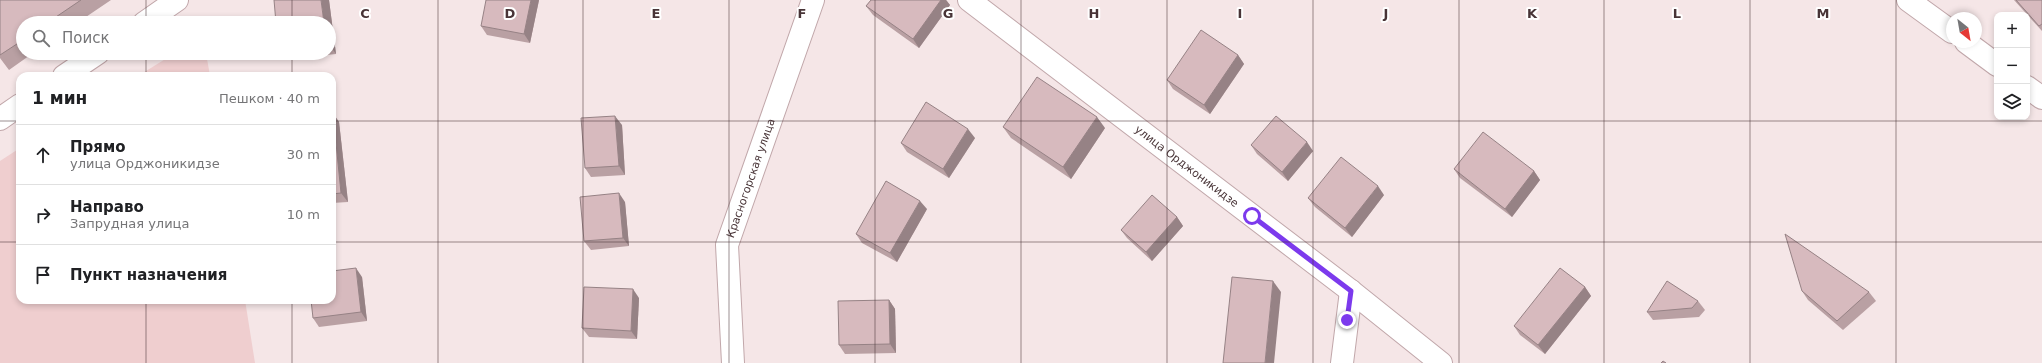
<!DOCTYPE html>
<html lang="ru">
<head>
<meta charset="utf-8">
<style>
	body { margin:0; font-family:"DejaVu Sans",sans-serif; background:#f2f2f2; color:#202124 }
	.controls { position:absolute; right:12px; top:12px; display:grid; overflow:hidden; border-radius:8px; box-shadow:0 2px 6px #0003 }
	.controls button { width:36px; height:36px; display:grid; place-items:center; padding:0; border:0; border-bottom:1px solid #e0e0e0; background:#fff; color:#202124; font:20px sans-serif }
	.compass { position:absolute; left:1946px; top:12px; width:36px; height:36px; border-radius:50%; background:#fff; box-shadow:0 2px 6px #0003; rotate:149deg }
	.stop { position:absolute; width:12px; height:12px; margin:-9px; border:3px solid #7c3aed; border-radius:50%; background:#fff }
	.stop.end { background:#7c3aed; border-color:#fff; box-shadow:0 1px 4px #0008 }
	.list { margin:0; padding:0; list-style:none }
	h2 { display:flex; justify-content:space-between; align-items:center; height:52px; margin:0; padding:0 16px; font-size:17px }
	h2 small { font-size:13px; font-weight:400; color:#757577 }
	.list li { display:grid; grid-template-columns:26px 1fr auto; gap:12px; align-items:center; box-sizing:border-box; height:60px; padding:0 16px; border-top:1px solid #e0e0e0 }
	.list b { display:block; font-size:15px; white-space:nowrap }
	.list p { margin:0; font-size:13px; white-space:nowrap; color:#757577 }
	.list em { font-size:13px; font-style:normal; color:#757577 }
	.icon { flex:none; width:22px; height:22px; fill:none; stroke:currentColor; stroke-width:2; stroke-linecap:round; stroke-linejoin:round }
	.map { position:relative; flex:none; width:2042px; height:363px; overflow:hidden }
	.search { position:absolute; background:#fff; box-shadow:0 2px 6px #0003; left:16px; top:16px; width:320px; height:44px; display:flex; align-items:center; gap:10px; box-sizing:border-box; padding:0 14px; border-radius:22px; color:#757577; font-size:15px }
	.panel { position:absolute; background:#fff; box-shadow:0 2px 6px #0003; left:16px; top:72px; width:320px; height:232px; border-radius:12px }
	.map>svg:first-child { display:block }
</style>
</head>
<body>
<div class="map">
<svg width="2042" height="363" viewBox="0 0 2042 363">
	<rect width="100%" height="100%" fill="#f5e6e7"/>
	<!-- education -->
	<g fill="#efcecf">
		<polygon points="175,53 206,53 210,76 138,76"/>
		<polygon points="20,148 20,300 245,300 255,363 0,363 0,161"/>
	</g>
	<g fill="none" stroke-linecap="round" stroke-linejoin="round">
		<defs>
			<g id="minor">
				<path id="s1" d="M969,0L1351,291L1441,363"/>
				<polyline points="1908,0 1952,32"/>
				<polyline points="144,23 177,0"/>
				<polyline points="1966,42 1997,65"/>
				<polyline points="64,76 98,53"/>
				<polyline points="2027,87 2042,98"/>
				<polyline points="0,119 20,105"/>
				<path id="s2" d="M733,363L727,245L813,0"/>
				<polyline points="1342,363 1351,291"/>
			</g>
		</defs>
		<!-- minor casing -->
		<use href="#minor" stroke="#c1a7aa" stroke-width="24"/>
		<!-- minor -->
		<use href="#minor" stroke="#fff" stroke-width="22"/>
	</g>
	<!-- wall -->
	<g fill="#b9a0a3">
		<polygon points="0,0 111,0 77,23 23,23 23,53 33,53 9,70 0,58"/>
		<polygon points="329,0 336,54 288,59 284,53 329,53"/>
		<polygon points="539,0 530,43 487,35 481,26"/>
		<polygon points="871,0 946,0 950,5 919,48 873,15 866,6"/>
		<polygon points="2014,0 2042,0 2042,31"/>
		<polygon points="1238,55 1244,64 1210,114 1173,89 1167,80"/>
		<polygon points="332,113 339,122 348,202 332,203"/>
		<polygon points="622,125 625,175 591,177 585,168"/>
		<polygon points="1003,127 1105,128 1071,179 1011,138"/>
		<polygon points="975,138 949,178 907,152 901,143"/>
		<polygon points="1251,145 1313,151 1288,181 1257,154"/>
		<polygon points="1454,169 1534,171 1540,180 1512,217 1460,178"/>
		<polygon points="1384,195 1352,237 1315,207 1308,198"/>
		<polygon points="625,202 629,246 591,250 584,241"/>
		<polygon points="927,209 897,262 862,243 856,234"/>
		<polygon points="1177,217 1183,226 1152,261 1127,238 1121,230"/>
		<polygon points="362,277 367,321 319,327 313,318"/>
		<polygon points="1585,287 1591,296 1545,354 1520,335 1514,326"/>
		<polygon points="1802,291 1869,292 1876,301 1843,330 1808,300"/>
		<polygon points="639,298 637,339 589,337 582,328"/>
		<polygon points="889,300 895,309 896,353 845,354 839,345"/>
		<polygon points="1698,301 1705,310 1699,317 1653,320 1647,312"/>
	</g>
	<!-- shaded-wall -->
	<g fill="#968285">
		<polygon points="321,0 329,0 336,54 329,44 329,23 324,23"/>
		<polygon points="531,0 539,0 530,43 524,34"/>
		<polygon points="941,0 946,0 950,5 919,48 913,39"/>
		<polygon points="1238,55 1244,64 1210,114 1204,105"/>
		<polygon points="333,113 339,122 348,202 341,193"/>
		<polygon points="615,116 622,125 625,175 619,166"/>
		<polygon points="1097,117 1105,128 1071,179 1063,167"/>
		<polygon points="968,129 975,138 949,178 943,169"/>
		<polygon points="1307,142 1313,151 1288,181 1282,172"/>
		<polygon points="1534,171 1540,180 1512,217 1505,209"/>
		<polygon points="1378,186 1384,195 1352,237 1345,228"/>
		<polygon points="619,193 625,202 629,246 623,238"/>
		<polygon points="920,201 927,209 897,262 890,253"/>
		<polygon points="1177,217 1183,226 1152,261 1146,252"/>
		<polygon points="356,268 362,277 367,321 361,312"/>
		<polygon points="1273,281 1281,292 1274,363 1265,363"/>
		<polygon points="1585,287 1591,296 1545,354 1538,345"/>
		<polygon points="633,289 639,298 637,339 631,331"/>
		<polygon points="889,300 895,309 896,353 890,344"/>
	</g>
	<!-- building -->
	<g fill="#d7babe" stroke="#968285">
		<polygon points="0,0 81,0 47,23 23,23 23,40 0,55"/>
		<polygon points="274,0 321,0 324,23 276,23"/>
		<polygon points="486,0 531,0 524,34 481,26"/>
		<polygon points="871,0 941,0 913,39 866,6"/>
		<polygon points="2016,0 2042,0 2042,24 2039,26"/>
		<polygon points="1201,30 1238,55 1204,105 1167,80"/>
		<polygon points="1037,77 1097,117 1063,167 1003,127"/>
		<polygon points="926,102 968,129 943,169 901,143"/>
		<polygon points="332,113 333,113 341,193 332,194"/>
		<polygon points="615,116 619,166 585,168 581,118"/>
		<polygon points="1276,116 1307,142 1282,172 1251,145"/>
		<polygon points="1483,132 1534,171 1505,209 1454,169"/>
		<polygon points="1341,157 1378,186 1345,228 1308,198"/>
		<polygon points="886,181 920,201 890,253 856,234"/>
		<polygon points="619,193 623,238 584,241 580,197"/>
		<polygon points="1152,195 1177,217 1146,252 1121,230"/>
		<polygon points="1785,234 1869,292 1837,321 1802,291"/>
		<polygon points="356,268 361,312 313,318 311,300 332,300 332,271"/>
		<polygon points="1560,268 1585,287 1538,345 1514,326"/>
		<polygon points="1232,277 1273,281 1265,363 1223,363"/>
		<polygon points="1667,281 1698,301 1692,308 1647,312"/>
		<polygon points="584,287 633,289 631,331 582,328"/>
		<polygon points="889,300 890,344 839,345 838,301"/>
		<polygon points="1663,361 1666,363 1661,363"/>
	</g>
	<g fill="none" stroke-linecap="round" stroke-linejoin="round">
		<!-- route -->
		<polyline stroke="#7c3aed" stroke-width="5" points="1252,216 1351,291 1347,320"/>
	</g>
	<!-- grid -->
	<path fill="none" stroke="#483437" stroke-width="1" stroke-opacity="0.55" d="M146,0V23M292,0V23M438,0V363M583,0V363M729,0V363M875,0V363M1021,0V363M1167,0V363M1313,0V363M1459,0V363M1604,0V363M1750,0V363M1896,0V363M146,53V76M292,53V76M0,121H20M332,121H2042M0,242H20M332,242H2042M146,300V363M292,300V363"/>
	<g text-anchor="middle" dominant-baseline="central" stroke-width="4" stroke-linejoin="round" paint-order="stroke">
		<!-- street labels -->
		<g font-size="11" fill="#483437" stroke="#fff">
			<text stroke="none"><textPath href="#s1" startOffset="274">улица Орджоникидзе</textPath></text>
			<text stroke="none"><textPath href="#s2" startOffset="189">Красногорская улица</textPath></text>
		</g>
	</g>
	<g font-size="13" text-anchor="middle" font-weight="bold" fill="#483437" stroke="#fff" stroke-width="4" stroke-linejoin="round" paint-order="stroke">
		<text x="365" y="18">C</text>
		<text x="510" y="18">D</text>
		<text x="656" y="18">E</text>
		<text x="802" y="18">F</text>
		<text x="948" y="18">G</text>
		<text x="1094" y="18">H</text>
		<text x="1240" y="18">I</text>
		<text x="1386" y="18">J</text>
		<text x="1532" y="18">K</text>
		<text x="1677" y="18">L</text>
		<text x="1823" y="18">M</text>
	</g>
</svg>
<div class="controls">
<button>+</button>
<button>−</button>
<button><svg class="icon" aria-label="layers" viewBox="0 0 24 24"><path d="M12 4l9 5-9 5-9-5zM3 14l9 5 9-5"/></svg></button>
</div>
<svg class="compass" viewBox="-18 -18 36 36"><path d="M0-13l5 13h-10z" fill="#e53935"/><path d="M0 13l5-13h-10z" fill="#757577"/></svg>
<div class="stop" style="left:1252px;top:216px"></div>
<div class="stop end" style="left:1347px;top:320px"></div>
<div class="search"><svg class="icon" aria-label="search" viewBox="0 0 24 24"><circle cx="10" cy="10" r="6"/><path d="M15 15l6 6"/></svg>Поиск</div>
<section class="panel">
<h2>1 мин<small>Пешком · 40 m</small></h2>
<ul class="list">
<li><svg class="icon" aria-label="ahead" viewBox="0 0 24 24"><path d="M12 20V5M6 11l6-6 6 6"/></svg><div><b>Прямо</b><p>улица Орджоникидзе</p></div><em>30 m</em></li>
<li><svg class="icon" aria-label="right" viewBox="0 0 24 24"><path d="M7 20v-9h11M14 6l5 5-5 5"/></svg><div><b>Направо</b><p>Запрудная улица</p></div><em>10 m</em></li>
<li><svg class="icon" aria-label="arrive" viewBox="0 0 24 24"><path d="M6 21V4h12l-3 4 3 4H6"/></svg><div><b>Пункт назначения</b></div></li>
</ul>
</section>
</div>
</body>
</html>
